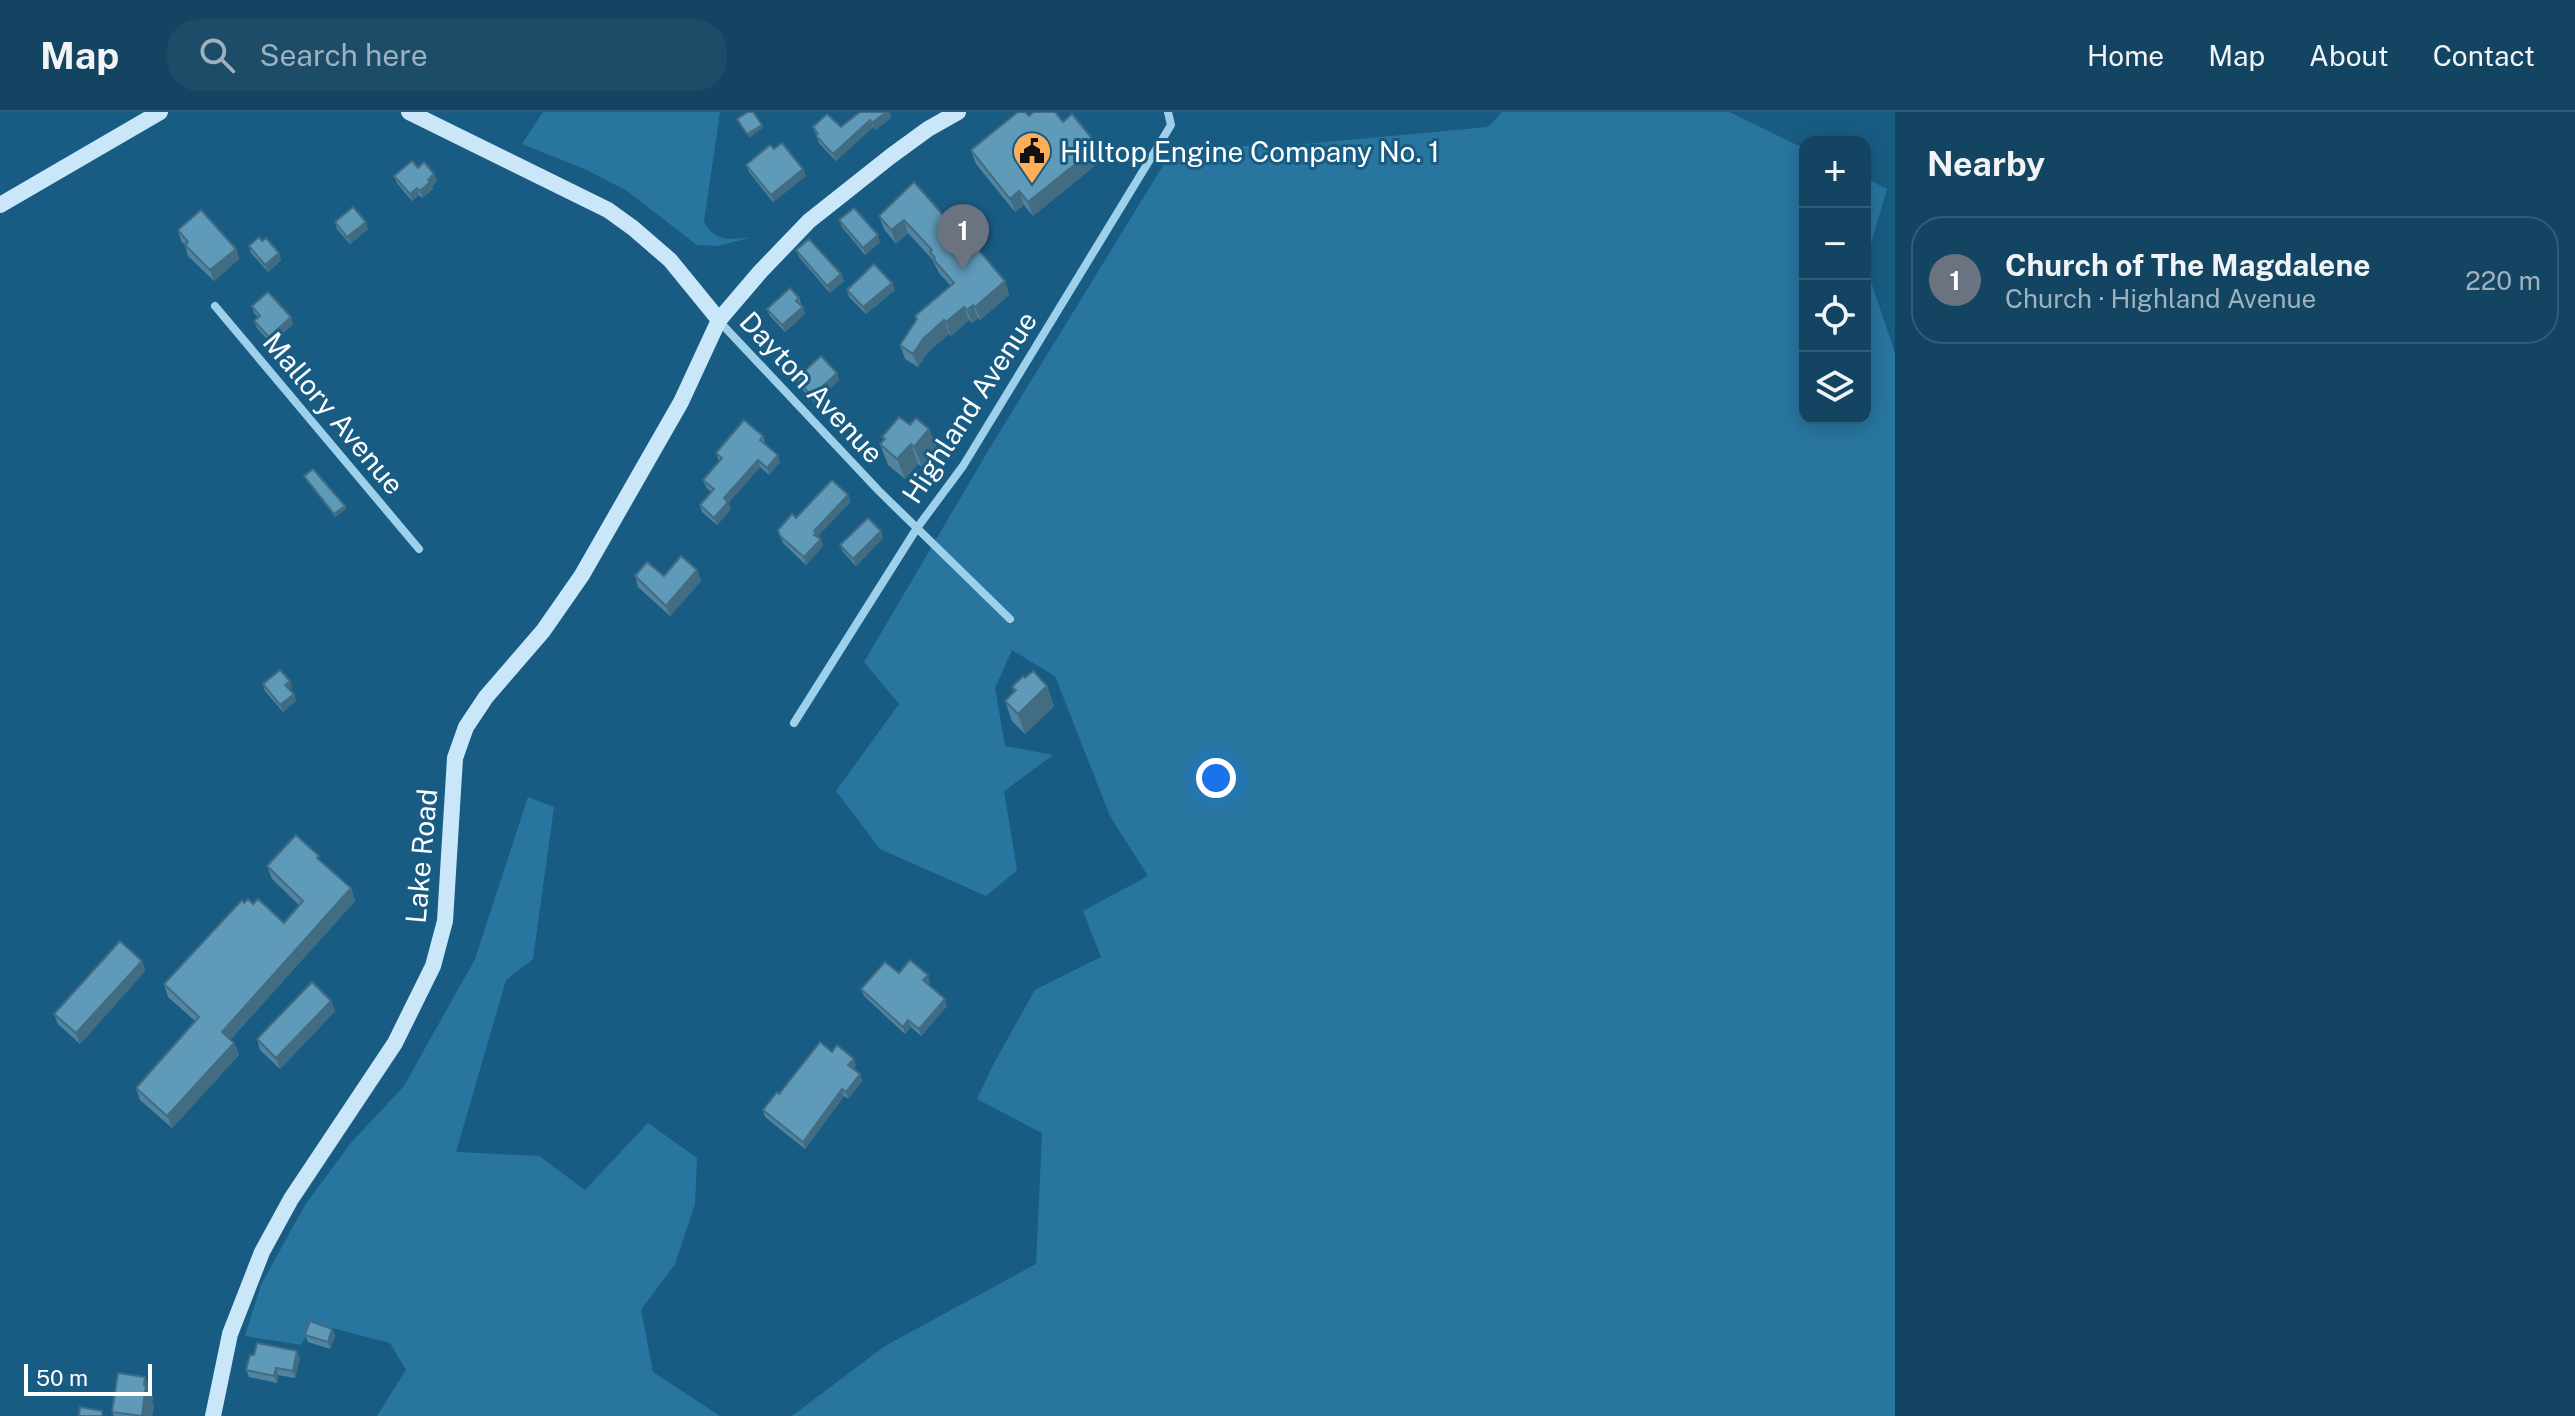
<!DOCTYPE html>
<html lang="en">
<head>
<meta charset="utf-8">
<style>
	body { margin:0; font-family:"Public Sans",sans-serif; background:#1c4c68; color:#f1f3f6 }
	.controls { position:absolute; right:24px; top:24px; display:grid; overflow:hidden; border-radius:16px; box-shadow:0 4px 20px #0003 }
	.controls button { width:72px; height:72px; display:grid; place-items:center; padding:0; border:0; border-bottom:2px solid #325d77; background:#134562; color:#f1f3f6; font:40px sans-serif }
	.scale { position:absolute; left:24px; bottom:20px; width:128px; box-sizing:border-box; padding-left:8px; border:4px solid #fff; border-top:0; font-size:22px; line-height:28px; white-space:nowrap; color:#fff; -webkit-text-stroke:6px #195c83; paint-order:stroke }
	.you { position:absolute; left:1216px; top:666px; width:28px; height:28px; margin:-20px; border:6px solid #fff; border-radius:50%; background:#1a73e8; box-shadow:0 0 0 12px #1a73e833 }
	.badge { display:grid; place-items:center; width:52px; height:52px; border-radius:50%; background:#d6ab8b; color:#fff; font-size:26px; font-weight:700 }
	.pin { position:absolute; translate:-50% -66px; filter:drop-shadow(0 2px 4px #0008) }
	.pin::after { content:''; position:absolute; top:42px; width:28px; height:24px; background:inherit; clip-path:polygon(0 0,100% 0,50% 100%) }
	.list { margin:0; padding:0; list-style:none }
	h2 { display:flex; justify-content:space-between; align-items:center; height:104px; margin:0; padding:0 32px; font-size:34px }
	h2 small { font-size:26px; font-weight:400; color:#9db1be }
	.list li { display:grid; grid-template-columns:52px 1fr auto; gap:24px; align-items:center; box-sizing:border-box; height:128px; margin:0 16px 16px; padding:0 16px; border:2px solid #325d77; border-radius:32px }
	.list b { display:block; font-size:30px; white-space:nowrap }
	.list p { margin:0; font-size:26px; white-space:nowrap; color:#9db1be }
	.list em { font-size:26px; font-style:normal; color:#9db1be }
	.icon { flex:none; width:44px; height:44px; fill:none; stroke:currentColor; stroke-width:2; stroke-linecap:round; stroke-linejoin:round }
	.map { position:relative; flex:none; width:1895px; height:1304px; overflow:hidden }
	header { display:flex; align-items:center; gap:48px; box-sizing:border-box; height:112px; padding:0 40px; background:#134562; border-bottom:2px solid #325d77 }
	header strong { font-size:38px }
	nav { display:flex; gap:44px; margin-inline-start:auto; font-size:28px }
	.search { width:560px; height:72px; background:#1c4c68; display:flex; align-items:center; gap:20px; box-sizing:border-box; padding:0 28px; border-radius:32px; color:#9db1be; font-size:30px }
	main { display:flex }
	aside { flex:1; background:#134562 }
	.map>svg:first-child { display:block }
</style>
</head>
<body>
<header>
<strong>Map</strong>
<div class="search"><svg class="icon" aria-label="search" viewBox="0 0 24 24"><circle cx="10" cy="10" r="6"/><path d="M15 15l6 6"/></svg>Search here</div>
<nav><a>Home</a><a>Map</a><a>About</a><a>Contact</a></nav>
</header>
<main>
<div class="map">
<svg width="1895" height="1304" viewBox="0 0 1895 1304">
	<rect width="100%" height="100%" fill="#195c83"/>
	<!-- green -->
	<g fill="#2876a0">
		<path d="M543,0H720L704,109C713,130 732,128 752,125L718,134L697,133L627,79L587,58L522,32Z"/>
		<polygon points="1502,0 1729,0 1805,37 1805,306 1865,306 1865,66 1887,77 1865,152 1895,241 1895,1304 792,1304 885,1234 1036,1152 1042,1021 977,987 995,949 1035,878 1101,845 1083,799 1148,764 1110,704 1055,564 1012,538 995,576 1005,634 1053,643 1004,679 1017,758 986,784 880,737 836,679 899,592 864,550 988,339 1175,34 1284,34 1488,15"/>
		<polygon points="528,685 554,695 533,847 506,868 456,1040 539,1044 585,1078 648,1011 697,1046 695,1092 675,1152 641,1198 653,1260 720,1304 377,1304 406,1258 390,1231 313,1211 301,1233 245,1224 261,1173 305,1093 350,1032 404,974 475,847"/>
	</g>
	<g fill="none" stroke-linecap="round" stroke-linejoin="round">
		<!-- street -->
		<g stroke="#9dd0eb" stroke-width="8">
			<polyline points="215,194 419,437"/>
			<polyline points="719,209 879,379 1010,507"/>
			<polyline points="794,611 917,416 963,354 1171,13 1168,0"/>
		</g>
		<!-- secondary -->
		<g stroke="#c9e7f8" stroke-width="16">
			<polyline points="409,0 608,98 633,116 670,148 719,208"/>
			<polyline points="0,93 160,0"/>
			<polyline points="213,1304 230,1222 262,1140 291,1087 395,931 433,854 445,809 455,646 466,615 486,585 543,519 582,463 681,290 719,208 760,160 809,109 891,44 928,17 958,0"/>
		</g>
	</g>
	<!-- wall -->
	<g fill="#52849f">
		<polygon points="889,0 891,6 875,18 873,15 836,49 819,31 813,15 841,15"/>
		<polygon points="1029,4 1063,10 1103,47 1033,104 1024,93 1015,100 976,52 971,38"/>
		<polygon points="774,37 803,57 806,64 773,90 749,60 746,53"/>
		<polygon points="418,56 434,62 437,69 432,74 433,77 422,86 419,83 412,89 397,71 394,64"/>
		<polygon points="879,104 944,104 1005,169 1009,183 980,208 978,206 972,211 969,208 951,224 949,222 928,240 918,255 905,247 900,233 917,208 915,204 951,174 939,161 932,147 908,121 896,132 884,117"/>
		<polygon points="839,108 880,130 865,143 842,115"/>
		<polygon points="335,110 368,117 350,132 337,117"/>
		<polygon points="178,118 236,137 239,147 214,169 188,144 185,133 181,129"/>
		<polygon points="262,129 279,141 281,148 268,160 251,141 249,134"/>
		<polygon points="796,138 841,162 844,169 830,181 799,145"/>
		<polygon points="892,171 895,178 866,202 849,185 847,178"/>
		<polygon points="799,186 805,202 785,220 770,204 767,197"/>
		<polygon points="252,194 291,205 293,212 271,232 257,216 254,209 258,205 254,201"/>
		<polygon points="837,261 839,268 815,291 799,274 796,267"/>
		<polygon points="910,313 929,317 937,337 922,355 918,352 905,367 888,353 880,332 884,328 882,325"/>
		<polygon points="763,324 765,332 780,350 769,363 760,355 728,391 731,397 717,413 702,400 700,393 711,380 706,375 703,368 719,349 716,341"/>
		<polygon points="304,364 345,394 346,397 335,405 306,367"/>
		<polygon points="848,383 850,390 817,425 821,427 823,434 806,453 783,431 778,418 796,406"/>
		<polygon points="883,426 856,454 843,440 840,433"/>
		<polygon points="697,458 701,469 670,504 638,475 635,464 664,464"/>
		<polygon points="1025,566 1047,574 1054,594 1025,622 1012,609 1005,589 1014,580 1012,575"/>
		<polygon points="263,572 292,576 290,578 294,582 296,589 283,600 265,579"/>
		<polygon points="321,749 351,776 355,789 230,928 234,931 239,943 172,1016 140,988 136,976 195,909 168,885 164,872 244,791 253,792 284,811 299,793 272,767 267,754"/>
		<polygon points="142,849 145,859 80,932 58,912 54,902"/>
		<polygon points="899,861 930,870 928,873 947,894 921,924 911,915 905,922 864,884 861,877"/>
		<polygon points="331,889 335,899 280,957 260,938 257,927"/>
		<polygon points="832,940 856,954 853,957 860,962 862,969 848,987 844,984 805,1037 765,1005 763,998 779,982"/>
		<polygon points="332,1217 335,1224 330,1237 308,1230 305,1223"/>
		<polygon points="300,1246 295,1266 278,1263 277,1271 249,1265 246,1258"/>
		<polygon points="145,1265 153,1285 152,1289 154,1294 152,1304 114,1304 112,1300"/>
	</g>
	<!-- shaded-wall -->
	<g fill="#426c82">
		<polygon points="886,0 889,0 891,6 875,18 872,11"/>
		<polygon points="870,8 873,15 836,49 833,42"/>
		<polygon points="762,13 763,16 749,26 747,22"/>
		<polygon points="1098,34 1103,47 1033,104 1028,90"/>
		<polygon points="803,57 806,64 773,90 771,83"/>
		<polygon points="434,62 437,69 432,74 433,77 422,86 420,79 428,68"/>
		<polygon points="417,76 419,83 412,89 410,82"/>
		<polygon points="1019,79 1024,93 1015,100 1010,87"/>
		<polygon points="904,108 908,121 896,132 891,118"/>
		<polygon points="366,110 368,117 350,132 347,125"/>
		<polygon points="878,123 880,130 865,143 863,136"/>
		<polygon points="236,137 239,147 214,169 210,158"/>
		<polygon points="279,141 281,148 268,160 265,153"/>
		<polygon points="841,162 844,169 830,181 827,174"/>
		<polygon points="1005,169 1009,183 980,208 975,195"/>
		<polygon points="892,171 895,178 866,202 863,195"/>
		<polygon points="973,193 978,206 972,211 967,198"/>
		<polygon points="803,195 805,202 785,220 782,213"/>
		<polygon points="964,195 969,208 951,224 946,210"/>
		<polygon points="291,205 293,212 271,232 269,225"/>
		<polygon points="944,208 949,222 928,240 918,255 913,242 923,227"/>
		<polygon points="837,261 839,268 815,291 812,284"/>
		<polygon points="929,317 937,337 922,355 914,335"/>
		<polygon points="911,332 918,352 905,367 897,347"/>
		<polygon points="778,343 780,350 769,363 767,356"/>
		<polygon points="758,348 760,355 728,391 731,397 717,413 714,406 724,386"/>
		<polygon points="848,383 850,390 817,425 817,430 814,419"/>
		<polygon points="345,394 346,397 335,405 334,402"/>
		<polygon points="881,419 883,426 856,454 853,447"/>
		<polygon points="821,427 823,434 806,453 804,445"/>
		<polygon points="697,458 701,469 670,504 666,494"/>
		<polygon points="290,569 292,576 288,580 285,573"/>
		<polygon points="1047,574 1054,594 1025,622 1018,602"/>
		<polygon points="294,582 296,589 283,600 280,593"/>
		<polygon points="351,776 355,789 226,932 222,920"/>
		<polygon points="142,849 145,859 80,932 76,921"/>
		<polygon points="928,863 930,870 926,875 923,868"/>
		<polygon points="945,887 947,894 921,924 919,917"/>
		<polygon points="331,889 335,899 280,957 276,946"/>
		<polygon points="908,908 911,915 905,922 903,915"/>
		<polygon points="234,931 239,943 172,1016 167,1004"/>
		<polygon points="854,947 856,954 851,960 848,953"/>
		<polygon points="860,962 862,969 848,987 846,980"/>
		<polygon points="842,977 844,984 805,1037 803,1030"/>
		<polygon points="332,1217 335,1224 330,1237 328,1230"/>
		<polygon points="297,1239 300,1246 295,1266 293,1259"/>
		<polygon points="276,1256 278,1263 277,1271 274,1264"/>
		<polygon points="145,1265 153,1285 152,1289 154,1294 152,1304 142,1304"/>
	</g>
	<!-- building -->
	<g fill="#5f9ab9" stroke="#426c82" stroke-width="2">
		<polygon points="748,0 753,0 762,13 747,22 737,7"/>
		<polygon points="860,0 886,0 872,11 870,8 833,42 816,24 818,22 813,15 827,2 841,15"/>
		<polygon points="1018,0 1025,0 1029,4 1034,0 1055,0 1063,10 1072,2 1098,34 1028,90 1019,79 1010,87 971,38"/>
		<polygon points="782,31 803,57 771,83 746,53 770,33 774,37"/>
		<polygon points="412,49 418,56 424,50 434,62 428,68 430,70 420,79 417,76 410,82 394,64"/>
		<polygon points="914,70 944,104 947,101 1005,169 975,195 973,193 967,198 964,195 946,210 944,208 923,227 913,242 900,233 917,207 915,204 954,171 934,148 935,146 930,140 932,138 904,108 891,118 879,104"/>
		<polygon points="353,95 366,110 347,125 335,110"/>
		<polygon points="854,96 878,123 863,136 839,108"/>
		<polygon points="201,98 236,137 210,158 185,133 188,130 178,118"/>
		<polygon points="259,125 262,129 266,126 279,141 265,153 249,134"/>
		<polygon points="809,127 841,162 827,174 796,138"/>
		<polygon points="874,152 892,171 863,195 847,178"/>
		<polygon points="790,176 799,186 796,189 803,195 782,213 767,197"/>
		<polygon points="268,180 291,205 269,225 254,209 260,204 252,194"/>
		<polygon points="821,244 837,261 812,284 796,267"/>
		<polygon points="899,305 910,313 916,306 929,317 914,335 911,332 897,347 880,332 885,327 882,325"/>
		<polygon points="744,308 763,324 760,328 778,343 767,356 758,348 724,386 728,390 714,406 700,393 714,377 703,368 722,346 716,341"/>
		<polygon points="313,357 345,394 334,402 304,364"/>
		<polygon points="832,368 848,383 814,419 816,421 814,423 821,427 804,445 780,424 778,418 792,402 796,406"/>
		<polygon points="868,406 881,419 853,447 840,433"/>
		<polygon points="681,444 697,458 666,494 635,464 647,450 664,464"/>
		<polygon points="280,558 290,569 285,573 294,582 280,593 263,572"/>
		<polygon points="1033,559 1047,574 1018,602 1005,589 1016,578 1012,575 1023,564 1025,566"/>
		<polygon points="296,723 319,744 317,746 351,776 222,920 234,931 167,1004 136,976 199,905 164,872 242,788 244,791 248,787 253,792 258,787 284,811 303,789 267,754"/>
		<polygon points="120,829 142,849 76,921 54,902"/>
		<polygon points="910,848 928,863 923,868 945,887 919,917 908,908 903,915 861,877 885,850 899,861"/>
		<polygon points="312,870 331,889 276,946 257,927"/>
		<polygon points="820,930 832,940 837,933 854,947 848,953 860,962 846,980 842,977 803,1030 763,998 777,980 779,982"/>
		<polygon points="310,1209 332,1217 328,1230 305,1223"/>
		<polygon points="257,1231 297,1239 293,1259 276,1256 274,1264 246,1258 250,1243 254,1243"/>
		<polygon points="118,1261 145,1265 144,1273 146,1273 142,1304 112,1300"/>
		<polygon points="80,1295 102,1299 102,1304 79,1304"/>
	</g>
	<!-- icons -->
	<defs>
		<symbol id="civic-pin" viewBox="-11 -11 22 30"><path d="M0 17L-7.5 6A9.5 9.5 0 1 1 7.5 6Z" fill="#ffae58" stroke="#195c83"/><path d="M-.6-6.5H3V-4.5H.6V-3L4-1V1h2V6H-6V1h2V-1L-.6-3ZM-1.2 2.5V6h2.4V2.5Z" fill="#111"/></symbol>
	</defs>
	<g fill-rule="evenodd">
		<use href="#civic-pin" x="1010" y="17" width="44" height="60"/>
	</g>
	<g text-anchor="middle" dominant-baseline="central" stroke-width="6" stroke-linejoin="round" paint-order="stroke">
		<!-- poi labels -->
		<g font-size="28" fill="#fff" stroke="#195c83" text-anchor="start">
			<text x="1060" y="39">Hilltop Engine Company No. 1</text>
		</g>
		<!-- street labels -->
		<g font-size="28" fill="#fff" stroke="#195c83">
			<text transform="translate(812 275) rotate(47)">Dayton Avenue</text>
			<text transform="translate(969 295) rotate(-57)">Highland Avenue</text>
			<text transform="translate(334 301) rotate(50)">Mallory Avenue</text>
			<text transform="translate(421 744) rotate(-85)">Lake Road</text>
		</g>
	</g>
</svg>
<div class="controls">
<button>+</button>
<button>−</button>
<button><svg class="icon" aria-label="locate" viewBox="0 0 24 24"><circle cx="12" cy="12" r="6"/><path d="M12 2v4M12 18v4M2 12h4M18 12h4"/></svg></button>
<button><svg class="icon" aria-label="layers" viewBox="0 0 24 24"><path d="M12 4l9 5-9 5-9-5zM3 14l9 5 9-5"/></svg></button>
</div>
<div class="scale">50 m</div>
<div class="you"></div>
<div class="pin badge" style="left:963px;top:158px;background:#6b7280">1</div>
</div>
<aside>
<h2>Nearby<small></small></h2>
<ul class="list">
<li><span class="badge" style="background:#6b7280">1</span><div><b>Church of The Magdalene</b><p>Church · Highland Avenue</p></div><em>220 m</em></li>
</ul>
</aside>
</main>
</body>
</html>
